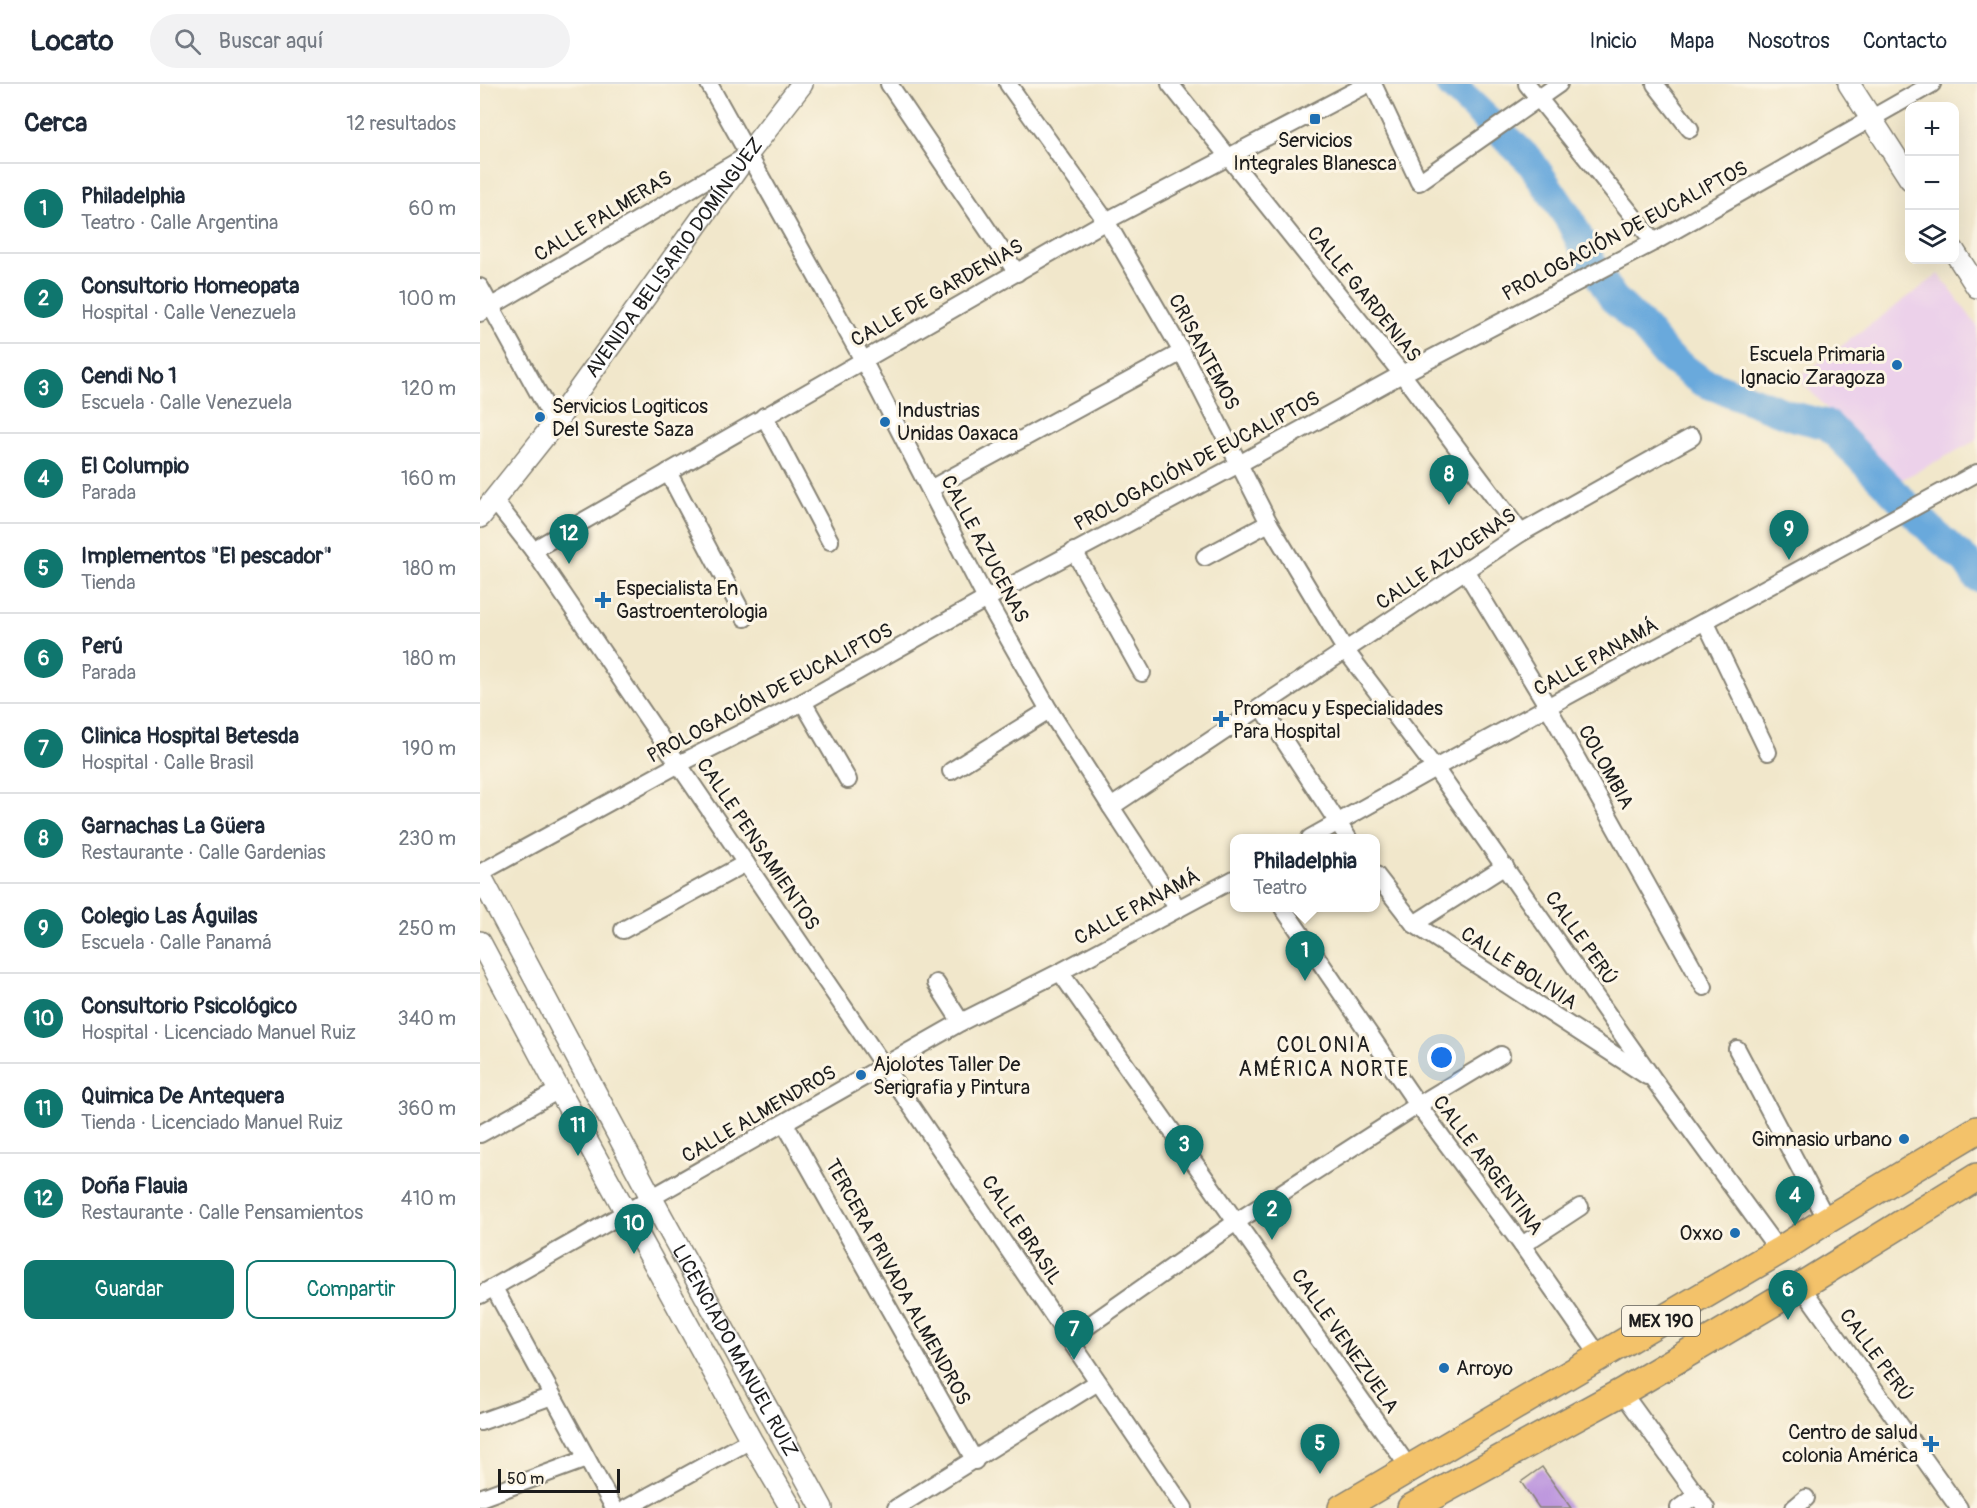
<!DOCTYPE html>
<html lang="es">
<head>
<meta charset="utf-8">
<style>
	body { margin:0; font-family:Pangolin,sans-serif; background:#f2f2f3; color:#1f2937 }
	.controls { position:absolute; right:18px; top:18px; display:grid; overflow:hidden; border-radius:12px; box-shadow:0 6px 24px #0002 }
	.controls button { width:54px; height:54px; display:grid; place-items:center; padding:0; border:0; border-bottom:2px solid #e0e1e3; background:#fff; color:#1f2937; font:30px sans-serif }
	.scale { position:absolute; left:18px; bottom:15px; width:122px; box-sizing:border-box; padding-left:6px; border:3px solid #1c1c1c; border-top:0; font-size:16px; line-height:21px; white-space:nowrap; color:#1c1c1c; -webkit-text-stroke:4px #fcf5e5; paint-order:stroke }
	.you { position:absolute; left:962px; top:974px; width:21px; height:21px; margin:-15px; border:4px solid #fff; border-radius:50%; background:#1a73e8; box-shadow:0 0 0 9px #1a73e833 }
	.badge { display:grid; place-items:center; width:39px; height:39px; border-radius:50%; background:#0f766e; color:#fff; font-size:20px; font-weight:700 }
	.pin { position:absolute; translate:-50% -50px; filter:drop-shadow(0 2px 3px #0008) }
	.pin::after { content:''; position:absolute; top:32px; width:21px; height:18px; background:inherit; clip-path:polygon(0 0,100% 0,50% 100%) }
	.popup { position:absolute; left:750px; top:750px; width:150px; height:78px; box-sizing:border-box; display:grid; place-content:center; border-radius:12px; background:#fff; filter:drop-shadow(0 2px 4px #0005); font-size:20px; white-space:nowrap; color:#747a83 }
	.popup b { font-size:22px; color:#1f2937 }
	.popup::after { content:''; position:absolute; left:50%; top:100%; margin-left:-12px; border:12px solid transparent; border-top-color:#fff }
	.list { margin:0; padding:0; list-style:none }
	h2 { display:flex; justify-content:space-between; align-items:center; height:78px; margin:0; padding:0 24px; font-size:26px }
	h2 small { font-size:20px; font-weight:400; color:#747a83 }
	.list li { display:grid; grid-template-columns:39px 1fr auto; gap:18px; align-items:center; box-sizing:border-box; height:90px; padding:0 24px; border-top:2px solid #e0e1e3 }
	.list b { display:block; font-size:22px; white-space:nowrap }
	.list p { margin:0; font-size:20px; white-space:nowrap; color:#747a83 }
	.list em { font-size:20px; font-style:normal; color:#747a83 }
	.actions { display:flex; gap:12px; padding:18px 24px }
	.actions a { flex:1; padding:14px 0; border:2px solid #0f766e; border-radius:12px; text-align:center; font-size:21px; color:#0f766e }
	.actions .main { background:#0f766e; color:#fff }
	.icon { flex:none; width:33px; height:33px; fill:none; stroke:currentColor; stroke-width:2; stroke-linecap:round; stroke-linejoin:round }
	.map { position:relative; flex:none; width:1497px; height:1424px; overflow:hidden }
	header { display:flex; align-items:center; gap:36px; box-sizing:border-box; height:84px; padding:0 30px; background:#fff; border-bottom:2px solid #e0e1e3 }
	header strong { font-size:28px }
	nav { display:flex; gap:33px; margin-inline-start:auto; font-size:21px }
	.search { width:420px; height:54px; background:#f2f2f3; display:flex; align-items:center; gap:15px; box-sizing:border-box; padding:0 21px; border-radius:33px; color:#747a83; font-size:22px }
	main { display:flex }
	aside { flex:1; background:#fff }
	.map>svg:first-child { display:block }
</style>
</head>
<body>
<header>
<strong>Locato</strong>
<div class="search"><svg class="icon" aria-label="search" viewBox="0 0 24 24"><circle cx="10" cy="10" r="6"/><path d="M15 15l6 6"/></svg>Buscar aquí</div>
<nav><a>Inicio</a><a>Mapa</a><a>Nosotros</a><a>Contacto</a></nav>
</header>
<main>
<aside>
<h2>Cerca<small>12 resultados</small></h2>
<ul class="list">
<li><span class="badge">1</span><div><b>Philadelphia</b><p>Teatro · Calle Argentina</p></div><em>60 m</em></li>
<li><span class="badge">2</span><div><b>Consultorio Homeopata</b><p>Hospital · Calle Venezuela</p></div><em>100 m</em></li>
<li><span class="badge">3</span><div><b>Cendi No 1</b><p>Escuela · Calle Venezuela</p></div><em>120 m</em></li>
<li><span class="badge">4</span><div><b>El Columpio</b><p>Parada</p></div><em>160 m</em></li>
<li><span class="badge">5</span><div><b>Implementos &quot;El pescador&quot;</b><p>Tienda</p></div><em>180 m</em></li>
<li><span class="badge">6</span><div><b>Perú</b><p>Parada</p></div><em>180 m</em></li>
<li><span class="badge">7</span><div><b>Clinica Hospital Betesda</b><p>Hospital · Calle Brasil</p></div><em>190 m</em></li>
<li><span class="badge">8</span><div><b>Garnachas La Güera</b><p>Restaurante · Calle Gardenias</p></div><em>230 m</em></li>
<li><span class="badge">9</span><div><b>Colegio Las Águilas</b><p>Escuela · Calle Panamá</p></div><em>250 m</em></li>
<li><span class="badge">10</span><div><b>Consultorio Psicológico</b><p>Hospital · Licenciado Manuel Ruiz</p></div><em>340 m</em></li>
<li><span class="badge">11</span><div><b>Quimica De Antequera</b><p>Tienda · Licenciado Manuel Ruiz</p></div><em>360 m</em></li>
<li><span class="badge">12</span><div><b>Doña Flauia</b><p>Restaurante · Calle Pensamientos</p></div><em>410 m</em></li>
</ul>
<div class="actions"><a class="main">Guardar</a><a>Compartir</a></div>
</aside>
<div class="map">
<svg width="1497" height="1424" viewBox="0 0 1497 1424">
	<rect width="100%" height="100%" fill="#fcf5e5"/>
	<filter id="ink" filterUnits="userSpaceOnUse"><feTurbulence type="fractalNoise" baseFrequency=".0167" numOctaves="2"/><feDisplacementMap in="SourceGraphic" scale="12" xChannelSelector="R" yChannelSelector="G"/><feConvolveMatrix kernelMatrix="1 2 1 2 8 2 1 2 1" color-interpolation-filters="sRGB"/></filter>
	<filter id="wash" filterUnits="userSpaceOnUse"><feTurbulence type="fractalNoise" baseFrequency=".008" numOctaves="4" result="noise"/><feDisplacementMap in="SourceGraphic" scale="24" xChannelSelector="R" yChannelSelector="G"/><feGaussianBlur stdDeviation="1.35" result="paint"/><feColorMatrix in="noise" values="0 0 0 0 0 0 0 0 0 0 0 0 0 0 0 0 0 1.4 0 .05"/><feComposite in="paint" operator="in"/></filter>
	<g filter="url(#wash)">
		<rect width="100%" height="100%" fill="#f1e7cb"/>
		<!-- built -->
		<polygon fill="#ecd1ea" points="1459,190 1497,242 1497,356 1417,398 1318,294"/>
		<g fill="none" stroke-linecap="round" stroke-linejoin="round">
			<!-- river -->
			<polyline stroke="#69a9dc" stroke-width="30" points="970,0 1050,77 1090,136 1109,175 1133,214 1165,245 1186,271 1221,297 1312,332 1348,341 1457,452 1487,478 1497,493"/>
		</g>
		<g id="blocks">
			<!-- building -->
			<polygon fill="#be98de" points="1062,1383 1091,1424 1059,1424 1041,1398"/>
		</g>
	</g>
	<g filter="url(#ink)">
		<use href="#blocks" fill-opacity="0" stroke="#868274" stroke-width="1.5"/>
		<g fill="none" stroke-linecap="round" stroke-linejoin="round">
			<defs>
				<g id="minor">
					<polyline points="229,0 383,276 506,515 569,626 631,723 1041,449 1212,353"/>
					<polyline points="409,0 537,189"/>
					<polyline points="528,0 626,137 702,268 789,439 866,567 955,684 1174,996 1299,1167"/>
					<polyline points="690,0 922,290 1041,449"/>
					<polyline points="893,0 939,98 1079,0"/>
					<polyline points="1047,0 1174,158"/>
					<polyline points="1175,0 1210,45"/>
					<polyline points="0,203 75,339"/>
					<polyline points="0,229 263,74"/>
					<polyline points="284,332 350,457"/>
					<polyline points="188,388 265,534"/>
					<polyline points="450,405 702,268"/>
					<polyline points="13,415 53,466 704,1424"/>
					<polyline points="53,466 626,137 888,0"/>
					<polyline points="594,467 662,589"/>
					<polyline points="725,473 789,439"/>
					<polyline points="985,486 1068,623 1224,903"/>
					<polyline points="1225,537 1288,668"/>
					<polyline points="323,618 368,696"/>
					<polyline points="782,623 868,754"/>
					<polyline points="471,687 569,626"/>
					<polyline points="631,723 698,825"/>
					<polyline points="830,754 955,684 1497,389"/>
					<polyline points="0,789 199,680 323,618 506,515 759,380 922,290 1174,158 1452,0"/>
					<polyline points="896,791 934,840 1167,992"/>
					<polyline points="803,824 938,1021 1042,1161 1120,1273"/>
					<polyline points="934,840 1025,782"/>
					<polyline points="143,846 266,779"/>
					<polyline points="580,888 930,1385"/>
					<polyline points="456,899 481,938"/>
					<polyline points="1257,965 1347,1136"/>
					<polyline points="305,1040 495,1377"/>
					<polyline points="0,1050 79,1006"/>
					<polyline points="1042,1161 1100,1123"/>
					<polyline points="1321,1202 1479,1424"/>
					<polyline points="14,1204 134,1424"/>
					<polyline points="0,1211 481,938 580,888 754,795"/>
					<polyline points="591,1254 756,1138 938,1021 1021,971"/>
					<polyline points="1142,1308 1226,1424"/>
					<polyline points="0,1338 72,1312"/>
					<polyline points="0,1414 106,1375"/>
					<polyline points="147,1424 271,1356"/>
					<polyline points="416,1424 618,1298"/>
					<polyline points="1199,1424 1217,1411"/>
					<polyline points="1314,1424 1326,1414"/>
				</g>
				<g id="tertiary">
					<polyline points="1369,0 1430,95"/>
					<polyline points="1474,167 1497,203"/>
					<path id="s1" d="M0,433L75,339L267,71L322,0"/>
					<path id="s2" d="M0,791L172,1115L342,1424"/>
					<polyline points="0,858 79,1006 271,1356 311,1424"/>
				</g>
				<g id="primary">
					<polyline points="862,1424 1299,1167 1347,1136 1497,1046"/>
					<polyline points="931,1424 1142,1308 1321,1202 1497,1093"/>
				</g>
			</defs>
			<!-- minor casing -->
			<use href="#minor" stroke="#868274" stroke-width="20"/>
			<!-- tertiary casing -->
			<use href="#tertiary" stroke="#868274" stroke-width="24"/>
			<!-- primary casing -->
			<use href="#primary" stroke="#868274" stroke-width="30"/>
			<!-- minor -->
			<use href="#minor" stroke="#fff" stroke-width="16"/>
			<!-- tertiary -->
			<use href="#tertiary" stroke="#fff" stroke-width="21"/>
			<!-- primary -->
			<use href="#primary" stroke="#f3c26a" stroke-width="27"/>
		</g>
	</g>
	<!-- markers -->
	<g fill="#1f6fb2" stroke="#fcf5e5" stroke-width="2">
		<rect x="829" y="29" width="12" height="12" rx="3"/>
		<circle cx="1417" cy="281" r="6"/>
		<circle cx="60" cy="333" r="6"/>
		<circle cx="405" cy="338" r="6"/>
		<path d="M120 507h6v6h6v6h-6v6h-6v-6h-6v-6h6z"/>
		<path d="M738 626h6v6h6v6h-6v6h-6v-6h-6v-6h6z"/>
		<circle cx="381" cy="991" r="6"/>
		<circle cx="1424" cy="1055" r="6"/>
		<circle cx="1255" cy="1149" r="6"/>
		<circle cx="964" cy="1284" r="6"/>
		<path d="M1448 1351h6v6h6v6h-6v6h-6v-6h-6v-6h6z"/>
	</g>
	<g text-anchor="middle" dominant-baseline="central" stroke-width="6" stroke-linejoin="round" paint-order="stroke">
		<!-- shield labels -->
		<rect fill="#fcf5e5" stroke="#5f5d58" stroke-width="1.5" x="1142" y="1222" width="78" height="30" rx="4.5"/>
		<g font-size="18" font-weight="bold" fill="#1c1c1c">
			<text x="1181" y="1237">MEX 190</text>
		</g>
		<!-- poi labels -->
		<g font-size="20" fill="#1c1c1c" stroke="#fcf5e5" text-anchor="start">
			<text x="835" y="56" text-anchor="middle">Servicios<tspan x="835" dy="23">Integrales Blanesca</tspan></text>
			<text x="1405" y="270" text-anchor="end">Escuela Primaria<tspan x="1405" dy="23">Ignacio Zaragoza</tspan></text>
			<text x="72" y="322">Servicios Logiticos<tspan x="72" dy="23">Del Sureste Saza</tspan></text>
			<text x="417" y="326">Industrias<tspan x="417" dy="23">Unidas Oaxaca</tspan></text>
			<text x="136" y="504">Especialista En<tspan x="136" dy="23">Gastroenterologia</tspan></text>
			<text x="753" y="624">Promacu y Especialidades<tspan x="753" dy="23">Para Hospital</tspan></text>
			<text x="393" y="980">Ajolotes Taller De<tspan x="393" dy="23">Serigrafia y Pintura</tspan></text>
			<text x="1412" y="1055" text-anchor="end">Gimnasio urbano</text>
			<text x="1243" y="1149" text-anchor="end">Oxxo</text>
			<text x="976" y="1284">Arroyo</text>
			<text x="1438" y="1348" text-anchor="end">Centro de salud<tspan x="1438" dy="23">colonia América</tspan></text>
		</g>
		<!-- street labels -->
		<g font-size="20" fill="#1c1c1c" stroke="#fcf5e5">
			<text transform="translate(123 132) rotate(-31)">CALLE PALMERAS</text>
			<text transform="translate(1145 147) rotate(-28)">PROLOGACIÓN DE EUCALIPTOS</text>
			<text stroke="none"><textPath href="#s1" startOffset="324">AVENIDA BELISARIO DOMÍNGUEZ</textPath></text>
			<text transform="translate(457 209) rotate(-30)">CALLE DE GARDENIAS</text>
			<text transform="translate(884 210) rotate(51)">CALLE GARDENIAS</text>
			<text transform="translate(724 268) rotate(62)">CRISANTEMOS</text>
			<text transform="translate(717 377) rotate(-28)">PROLOGACIÓN DE EUCALIPTOS</text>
			<text transform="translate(505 465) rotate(62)">CALLE AZUCENAS</text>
			<text transform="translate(966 475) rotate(-34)">CALLE AZUCENAS</text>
			<text transform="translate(1116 573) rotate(-29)">CALLE PANAMÁ</text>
			<text transform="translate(290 609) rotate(-28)">PROLOGACIÓN DE EUCALIPTOS</text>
			<text transform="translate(1126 683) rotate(61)">COLOMBIA</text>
			<text transform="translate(278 760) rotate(56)">CALLE PENSAMIENTOS</text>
			<text transform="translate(657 823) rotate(-28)">CALLE PANAMÁ</text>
			<text transform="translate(1101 854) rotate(55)">CALLE PERÚ</text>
			<text transform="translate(1039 884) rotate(33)">CALLE BOLIVIA</text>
			<text transform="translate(279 1030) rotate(-30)">CALLE ALMENDROS</text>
			<text transform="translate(1008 1081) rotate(53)">CALLE ARGENTINA</text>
			<text transform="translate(542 1146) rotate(56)">CALLE BRASIL</text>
			<text transform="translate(418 1198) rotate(61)">TERCERA PRIVADA ALMENDROS</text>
			<text transform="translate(865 1257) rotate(55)">CALLE VENEZUELA</text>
			<text stroke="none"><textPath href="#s2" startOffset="540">LICENCIADO MANUEL RUIZ</textPath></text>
			<text transform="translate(1396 1271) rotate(54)">CALLE PERÚ</text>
		</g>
		<!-- neighbourhood labels -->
		<g font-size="21" letter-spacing="1.5" fill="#1c1c1c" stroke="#fcf5e5">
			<text x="844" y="961">COLONIA<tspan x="844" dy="24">AMÉRICA NORTE</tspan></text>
		</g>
	</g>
</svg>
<div class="controls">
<button>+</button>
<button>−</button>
<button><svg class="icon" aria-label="layers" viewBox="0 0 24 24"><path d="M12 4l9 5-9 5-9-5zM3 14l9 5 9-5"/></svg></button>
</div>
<div class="scale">50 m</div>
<div class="you"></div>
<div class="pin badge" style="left:825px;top:897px">1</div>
<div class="popup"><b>Philadelphia</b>Teatro</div>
<div class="pin badge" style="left:792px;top:1156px">2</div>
<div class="pin badge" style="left:704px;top:1091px">3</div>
<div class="pin badge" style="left:1315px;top:1142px">4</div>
<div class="pin badge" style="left:840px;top:1390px">5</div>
<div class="pin badge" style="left:1308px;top:1236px">6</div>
<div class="pin badge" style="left:594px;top:1276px">7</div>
<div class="pin badge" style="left:969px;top:421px">8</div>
<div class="pin badge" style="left:1309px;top:476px">9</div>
<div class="pin badge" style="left:154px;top:1170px">10</div>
<div class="pin badge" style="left:98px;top:1072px">11</div>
<div class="pin badge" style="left:89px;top:480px">12</div>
</div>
</main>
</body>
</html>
